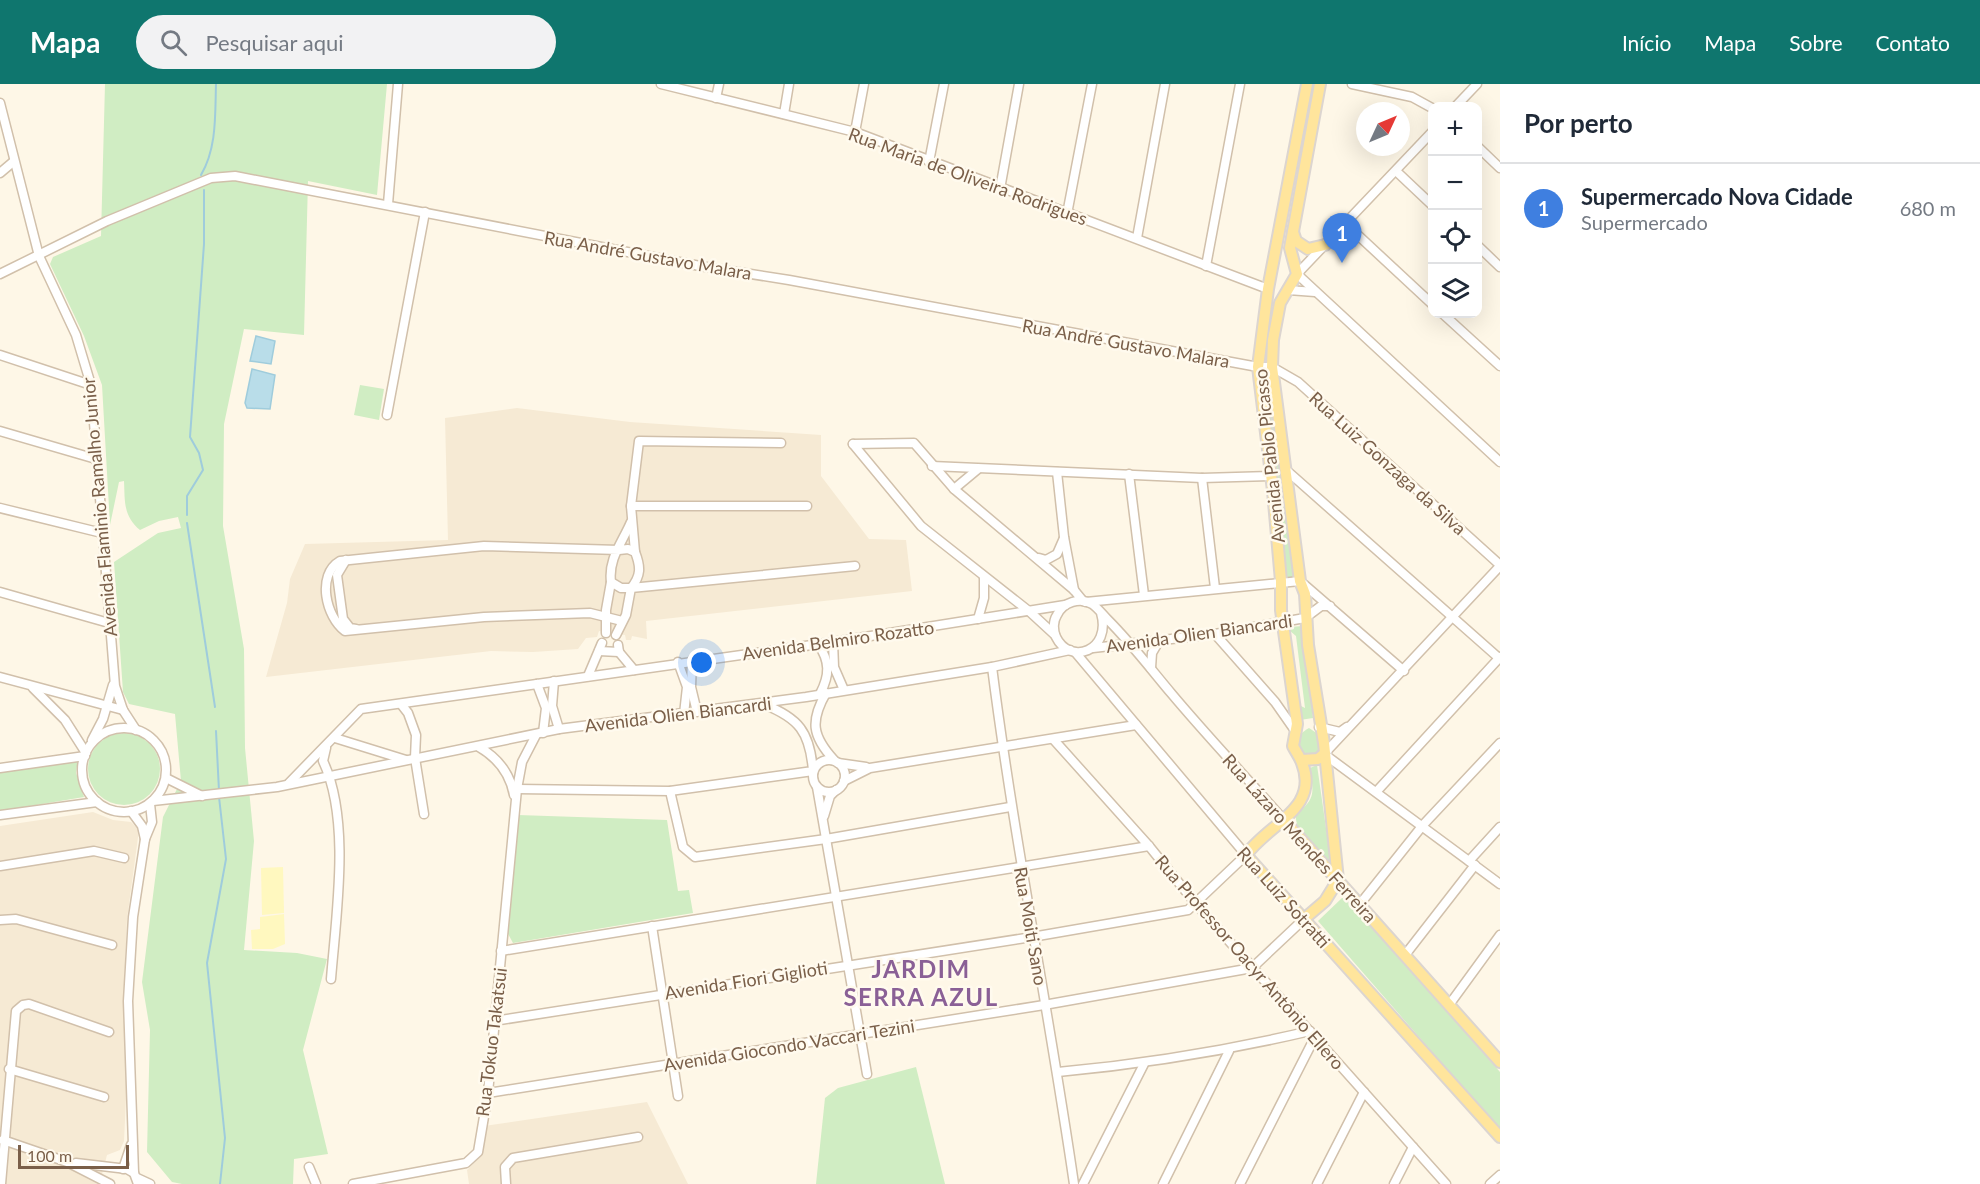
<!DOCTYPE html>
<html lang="pt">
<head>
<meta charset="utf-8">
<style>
	body { margin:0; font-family:Lato,sans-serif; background:#f2f2f3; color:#1f2937 }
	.controls { position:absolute; right:18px; top:18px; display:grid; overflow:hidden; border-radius:12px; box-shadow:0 6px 24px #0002 }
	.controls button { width:54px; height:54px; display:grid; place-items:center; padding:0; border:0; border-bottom:2px solid #e0e1e3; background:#fff; color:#1f2937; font:30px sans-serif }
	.compass { position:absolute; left:1356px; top:18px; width:54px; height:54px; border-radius:50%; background:#fff; box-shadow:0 6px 24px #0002; rotate:46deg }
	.scale { position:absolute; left:18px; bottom:15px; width:111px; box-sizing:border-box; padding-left:6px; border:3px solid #7a5f49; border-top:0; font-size:16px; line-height:21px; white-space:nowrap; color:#7a5f49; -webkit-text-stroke:4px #fffaee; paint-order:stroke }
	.you { position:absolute; left:702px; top:579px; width:21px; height:21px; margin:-15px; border:4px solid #fff; border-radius:50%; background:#1a73e8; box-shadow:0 0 0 9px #1a73e833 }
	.badge { display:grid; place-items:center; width:39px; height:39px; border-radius:50%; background:#0f766e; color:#fff; font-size:20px; font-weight:700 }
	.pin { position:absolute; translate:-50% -50px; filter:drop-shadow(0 2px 3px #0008) }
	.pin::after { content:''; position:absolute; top:32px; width:21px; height:18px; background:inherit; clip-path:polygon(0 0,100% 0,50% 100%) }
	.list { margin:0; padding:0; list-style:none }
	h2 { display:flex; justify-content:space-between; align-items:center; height:78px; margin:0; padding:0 24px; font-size:26px }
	h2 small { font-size:20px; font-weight:400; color:#747a83 }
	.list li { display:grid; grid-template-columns:39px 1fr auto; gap:18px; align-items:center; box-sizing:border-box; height:90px; padding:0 24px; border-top:2px solid #e0e1e3 }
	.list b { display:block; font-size:22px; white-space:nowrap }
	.list p { margin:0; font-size:20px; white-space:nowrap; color:#747a83 }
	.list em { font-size:20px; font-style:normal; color:#747a83 }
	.icon { flex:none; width:33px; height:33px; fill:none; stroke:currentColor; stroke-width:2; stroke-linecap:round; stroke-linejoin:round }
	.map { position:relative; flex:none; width:1500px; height:1100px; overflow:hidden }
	header { display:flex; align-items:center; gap:36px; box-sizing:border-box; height:84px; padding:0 30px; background:#0f766e; color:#fff }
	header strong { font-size:28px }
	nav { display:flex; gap:33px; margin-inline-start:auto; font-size:21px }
	.search { width:420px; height:54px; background:#f2f2f3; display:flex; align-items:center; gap:15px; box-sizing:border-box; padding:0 21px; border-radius:33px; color:#747a83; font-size:22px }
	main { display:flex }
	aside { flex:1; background:#fff }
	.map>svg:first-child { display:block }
</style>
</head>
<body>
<header>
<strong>Mapa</strong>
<div class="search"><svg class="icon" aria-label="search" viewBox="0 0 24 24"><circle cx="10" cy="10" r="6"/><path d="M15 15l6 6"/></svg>Pesquisar aqui</div>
<nav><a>Início</a><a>Mapa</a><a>Sobre</a><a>Contato</a></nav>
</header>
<main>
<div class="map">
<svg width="1500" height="1100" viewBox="0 0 1500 1100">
	<rect width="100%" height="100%" fill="#fef7e7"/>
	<!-- residential -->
	<g fill="#f6ead4">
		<polygon points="517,324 630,338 821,351 821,392 869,455 906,456 912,507 646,537 647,555 632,552 631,556 626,556 625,551 599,547 597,553 586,554 578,565 533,568 491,567 266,593 287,519 290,495 305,460 448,456 445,334"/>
		<polygon points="93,728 113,736 131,738 139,746 127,835 123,929 128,973 124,1057 120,1066 107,1071 100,1098 105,1100 0,1100 0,742"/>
		<polygon points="647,1018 688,1100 469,1100 467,1086 480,1073 484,1042"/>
	</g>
	<!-- green -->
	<g fill="#d0edc3">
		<path d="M105,0H387L377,111L308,97L304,251L244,245L224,340L223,442L244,565L245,664L254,757L244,866L297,869L327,875L303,966L328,1070L294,1075L293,1100H182L172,1098L147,1068L150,946L142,898L163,733L181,697L175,630L129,620L123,608L114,478L158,449L181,444L178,433L159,437L140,446C123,432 125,417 124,397L119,398L110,441L102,301L84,252L50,180L53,173L101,152Z"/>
		<polygon points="1264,291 1268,293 1295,494 1286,495"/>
		<polygon points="360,301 384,305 379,336 354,331"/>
		<polygon points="1302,542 1313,634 1300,636 1299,621 1305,624 1296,552 1289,546 1291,543"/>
		<path d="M1309,644L1318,650L1321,663L1313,673H1306C1295,663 1294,652 1309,644Z"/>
		<circle cx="124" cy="685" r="36"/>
		<polygon points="78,675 76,689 84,713 0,727 0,687"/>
		<path d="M1317,681L1331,779L1328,780C1317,767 1294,749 1296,731C1317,713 1313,709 1310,684Z"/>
		<polygon points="518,731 667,736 678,807 689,806 693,829 513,859 506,846"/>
		<polygon points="1342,814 1347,814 1500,988 1500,1046 1318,837"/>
		<polygon points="916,983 945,1100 816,1100 825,1014 838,1004"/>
	</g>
	<!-- sand -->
	<g fill="#fff8bf">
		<polygon points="283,783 284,829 262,831 261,784"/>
		<polygon points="284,830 285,860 273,865 252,865 251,846 260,845 260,833"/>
	</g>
	<!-- water -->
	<g fill="#b9dde9" stroke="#9fccdc" stroke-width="1.5">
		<polygon points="256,252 275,257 271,280 250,277"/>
		<polygon points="252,285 275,291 270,325 247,324 245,319"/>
	</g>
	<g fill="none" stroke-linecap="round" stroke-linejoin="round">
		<!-- stream -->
		<g stroke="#9fccdc" stroke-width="2">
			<path d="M201,91C217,64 215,31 216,0"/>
			<polyline points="187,431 187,412 203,386 199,369 190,353 204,160 204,106"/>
			<polyline points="187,439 215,623"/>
			<polyline points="216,647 219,707"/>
			<polyline points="219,713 226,775 207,879 225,1054 220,1100"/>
		</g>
		<defs>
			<g id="minor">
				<polyline points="661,0 855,48 1268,205"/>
				<polyline points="1352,0 1412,13 1432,24"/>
				<polyline points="716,14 719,0"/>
				<polyline points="0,19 39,172 76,251 91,301 115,602 123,626 136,646"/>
				<polyline points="1456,22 1477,0"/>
				<polyline points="784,30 789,0"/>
				<polyline points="855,48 864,0"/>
				<polyline points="1432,48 1297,190 1500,378"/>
				<polyline points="1478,63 1500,84"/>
				<polyline points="929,78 944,0"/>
				<polyline points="1396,87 1432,121"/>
				<polyline points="0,89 13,78"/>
				<polyline points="1000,105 1019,0"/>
				<polyline points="388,120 398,0"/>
				<polyline points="1067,130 1092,0"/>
				<polyline points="1347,141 1432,220"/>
				<polyline points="1137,154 1165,0"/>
				<polyline points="1478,162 1500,183"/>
				<polyline points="1206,182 1240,0"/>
				<polyline points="0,190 107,137 211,94 235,92 700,182 789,196 1258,283 1272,283 1298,298 1500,481"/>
				<polyline points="1288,206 1315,208"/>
				<polyline points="1443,230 1500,282"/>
				<polyline points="0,271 91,301"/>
				<polyline points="387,331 425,128"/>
				<polyline points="0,347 96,375"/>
				<polyline points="853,360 914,359 954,405 1074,506 1083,517"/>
				<polyline points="853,360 921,442 1030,528 1055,551"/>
				<polyline points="932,382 1202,394 1270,392"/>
				<polyline points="1285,385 1500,575"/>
				<polyline points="1057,388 1064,453 1074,506"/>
				<polyline points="1129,390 1144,511"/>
				<polyline points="1202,394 1215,504"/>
				<polyline points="954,405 978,385"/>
				<polyline points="631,422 807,422"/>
				<polyline points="0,424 102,449"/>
				<polyline points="635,468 631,422 639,357 781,359"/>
				<polyline points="1039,474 1046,476 1057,470 1064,454"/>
				<polyline points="346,476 337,491 343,535 350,544 356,545"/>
				<polyline points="1500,482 1324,670 1500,800"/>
				<polyline points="0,508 109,539"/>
				<polyline points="1086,518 1300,497 1404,587"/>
				<path d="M1101,529C1112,567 1070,582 1056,553C1053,546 1053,537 1057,531C1063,518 1080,513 1092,520C1098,524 1103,531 1108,536C1131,559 1150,584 1171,609C1207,652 1246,693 1283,735"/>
				<polyline points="978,535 984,514 984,493"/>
				<path d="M622,537L590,529L484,533L345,547C326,533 316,491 340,477L484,462L619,466L628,465L635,468C641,483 641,492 631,504H621L611,498C608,475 622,459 631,438"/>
				<polyline points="606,549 606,526 611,498"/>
				<polyline points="1215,550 1275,618 1296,648"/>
				<polyline points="616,551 626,531 631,504 855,482"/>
				<polyline points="833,558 834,583 844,606"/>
				<path d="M818,560C830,577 830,591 820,610"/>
				<polyline points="618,561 619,568 634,586"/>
				<polyline points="1093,564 1215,550 1282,538 1305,534 1321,522 1330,522"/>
				<polyline points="599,567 619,568"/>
				<polyline points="692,576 691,603 697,628"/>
				<polyline points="678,578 687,603 684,630"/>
				<path d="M992,583C1014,756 1049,927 1074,1100"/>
				<polyline points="1151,584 1152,569 1159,557"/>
				<polyline points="588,592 602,559"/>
				<polyline points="0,593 123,626"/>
				<polyline points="554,597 552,622 559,645"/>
				<polyline points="537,600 546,624 543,649"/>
				<polyline points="33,604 65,636 86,669"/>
				<path d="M826,609C810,637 812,652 834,676"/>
				<polyline points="401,620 408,629 416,651 415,674 424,730"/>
				<polyline points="1319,643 1340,648 1347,643"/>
				<circle cx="124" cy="686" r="42"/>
				<polyline points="335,654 406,676"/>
				<polyline points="92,656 103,635 113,601"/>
				<polyline points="1054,656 1149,762 1196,820 1446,1100"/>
				<path d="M479,663C498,674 510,689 514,711"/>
				<path d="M326,664L323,677C351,736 336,831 331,895"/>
				<circle cx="829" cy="692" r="16"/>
				<polyline points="838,679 866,683"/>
				<polyline points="0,684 85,672"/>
				<polyline points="166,694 202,712"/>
				<polyline points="844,697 870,684 1136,641"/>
				<polyline points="289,699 361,625 833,558 1065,521"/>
				<polyline points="817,703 867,990"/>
				<path d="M517,705L670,707L813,687C810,648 799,634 763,620"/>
				<polyline points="670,707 683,763 695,773 826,755 1010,723"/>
				<polyline points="1377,707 1500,573"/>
				<polyline points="153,717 277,703 559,645 806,613 992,583 1070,566"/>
				<polyline points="131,727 142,742 145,755"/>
				<polyline points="0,731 97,718"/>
				<polyline points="824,732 830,712 836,706"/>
				<polyline points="1469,777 1500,743"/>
				<polyline points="0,782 94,767 124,774"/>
				<polyline points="1360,820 1423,741 1500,659"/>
				<polyline points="0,836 16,835 112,861"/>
				<polyline points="652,842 678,1012"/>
				<polyline points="501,867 1149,762"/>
				<polyline points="1405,871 1475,781"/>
				<polyline points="1449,921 1500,851"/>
				<polyline points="494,937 1032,853 1188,826 1246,771 1075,568"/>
				<polyline points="9,985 104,1013"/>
				<path d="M1058,988C1144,980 1225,967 1310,947"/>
				<polyline points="488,1009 1044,921 1252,884 1304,835"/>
				<polyline points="3,1056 67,1078 110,1100"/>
				<polyline points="76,1079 127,1085 134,1089"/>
				<polyline points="309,1083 316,1100"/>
				<polyline points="123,1085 131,1061"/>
				<polyline points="137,1094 150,1100"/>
				<polyline points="1,1100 16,927 23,921 29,920 109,948"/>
				<polyline points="138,1100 134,1089 128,917 133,833 145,755 152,738 150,720"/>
				<polyline points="353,1100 466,1079 478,1068 488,1009 517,705 522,678 536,651"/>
				<polyline points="506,1100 505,1083 513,1074 638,1053"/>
				<polyline points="1083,1100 1144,980"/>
				<polyline points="1163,1100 1229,967"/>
				<polyline points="1240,1100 1315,953"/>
				<polyline points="1317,1100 1364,1008"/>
				<polyline points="1394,1100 1413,1063"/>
				<polyline points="1490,1100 1500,1091"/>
			</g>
			<g id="major">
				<path d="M1307,0L1268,205L1258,283L1273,407L1281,497V526L1297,640L1293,662C1296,668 1300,673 1302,679C1320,725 1269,739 1246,771L1500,1053"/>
				<polyline points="1293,148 1296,157 1308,165 1325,161"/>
				<polyline points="1302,676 1318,675 1324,670"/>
				<polyline points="1283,735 1500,978"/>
				<polyline points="1304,835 1325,817 1338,796 1324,659 1308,561 1305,510 1300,497 1272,283 1273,256 1280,219 1297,190 1290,164 1320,0"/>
			</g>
		</defs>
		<!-- minor casing -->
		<use href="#minor" stroke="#d1c0ab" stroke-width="11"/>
		<!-- major casing -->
		<use href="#major" stroke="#dcd5d0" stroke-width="14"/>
		<!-- minor -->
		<use href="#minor" stroke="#fff" stroke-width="8"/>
		<!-- major -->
		<use href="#major" stroke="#ffe59c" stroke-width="10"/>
	</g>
	<g text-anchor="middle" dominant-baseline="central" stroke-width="5" stroke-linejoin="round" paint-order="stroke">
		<!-- street labels -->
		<g font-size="18" fill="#7a5f49" stroke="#fffaee">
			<text transform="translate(968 92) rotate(20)">Rua Maria de Oliveira Rodrigues</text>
			<text transform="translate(648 171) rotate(10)">Rua André Gustavo Malara</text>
			<text transform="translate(1126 259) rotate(10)">Rua André Gustavo Malara</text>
			<text transform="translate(1269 372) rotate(-96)">Avenida Pablo Picasso</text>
			<text transform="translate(1388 379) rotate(42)">Rua Luiz Gonzaga da Silva</text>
			<text transform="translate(99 423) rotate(-95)">Avenida Flaminio Ramalho Junior</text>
			<text transform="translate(1199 549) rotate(-8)">Avenida Olien Biancardi</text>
			<text transform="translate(838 556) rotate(-8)">Avenida Belmiro Rozatto</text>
			<text transform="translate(678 630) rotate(-7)">Avenida Olien Biancardi</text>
			<text transform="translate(1300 754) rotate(48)">Rua Lázaro Mendes Ferreira</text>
			<text transform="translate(1284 813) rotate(48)">Rua Luiz Sotratti</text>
			<text transform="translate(1031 842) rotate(80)">Rua Moiti Sano</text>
			<text transform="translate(1250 878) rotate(49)">Rua Professor Oacyr Antônio Ellero</text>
			<text transform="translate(746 896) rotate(-9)">Avenida Fiori Giglioti</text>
			<text transform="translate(491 958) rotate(-83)">Rua Tokuo Takatsui</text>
			<text transform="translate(789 961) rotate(-9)">Avenida Giocondo Vaccari Tezini</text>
		</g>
		<!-- district labels -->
		<g font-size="24" font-weight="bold" letter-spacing="1.5" fill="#8a6096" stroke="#fffaee">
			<text x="921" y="884">JARDIM<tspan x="921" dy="28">SERRA AZUL</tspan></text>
		</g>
	</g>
</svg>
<div class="controls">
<button>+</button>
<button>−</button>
<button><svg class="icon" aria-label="locate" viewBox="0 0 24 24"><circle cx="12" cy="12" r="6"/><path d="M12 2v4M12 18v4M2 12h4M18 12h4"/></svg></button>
<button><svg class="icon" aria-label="layers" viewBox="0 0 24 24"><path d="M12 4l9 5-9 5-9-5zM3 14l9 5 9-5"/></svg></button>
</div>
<svg class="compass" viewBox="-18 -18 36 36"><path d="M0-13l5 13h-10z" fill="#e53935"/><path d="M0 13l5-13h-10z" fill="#747a83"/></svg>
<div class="scale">100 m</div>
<div class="you"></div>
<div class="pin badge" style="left:1342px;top:179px;background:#3f7fe0">1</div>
</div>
<aside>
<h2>Por perto<small></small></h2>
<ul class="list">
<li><span class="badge" style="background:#3f7fe0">1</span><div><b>Supermercado Nova Cidade</b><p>Supermercado</p></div><em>680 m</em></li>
</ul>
</aside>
</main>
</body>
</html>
